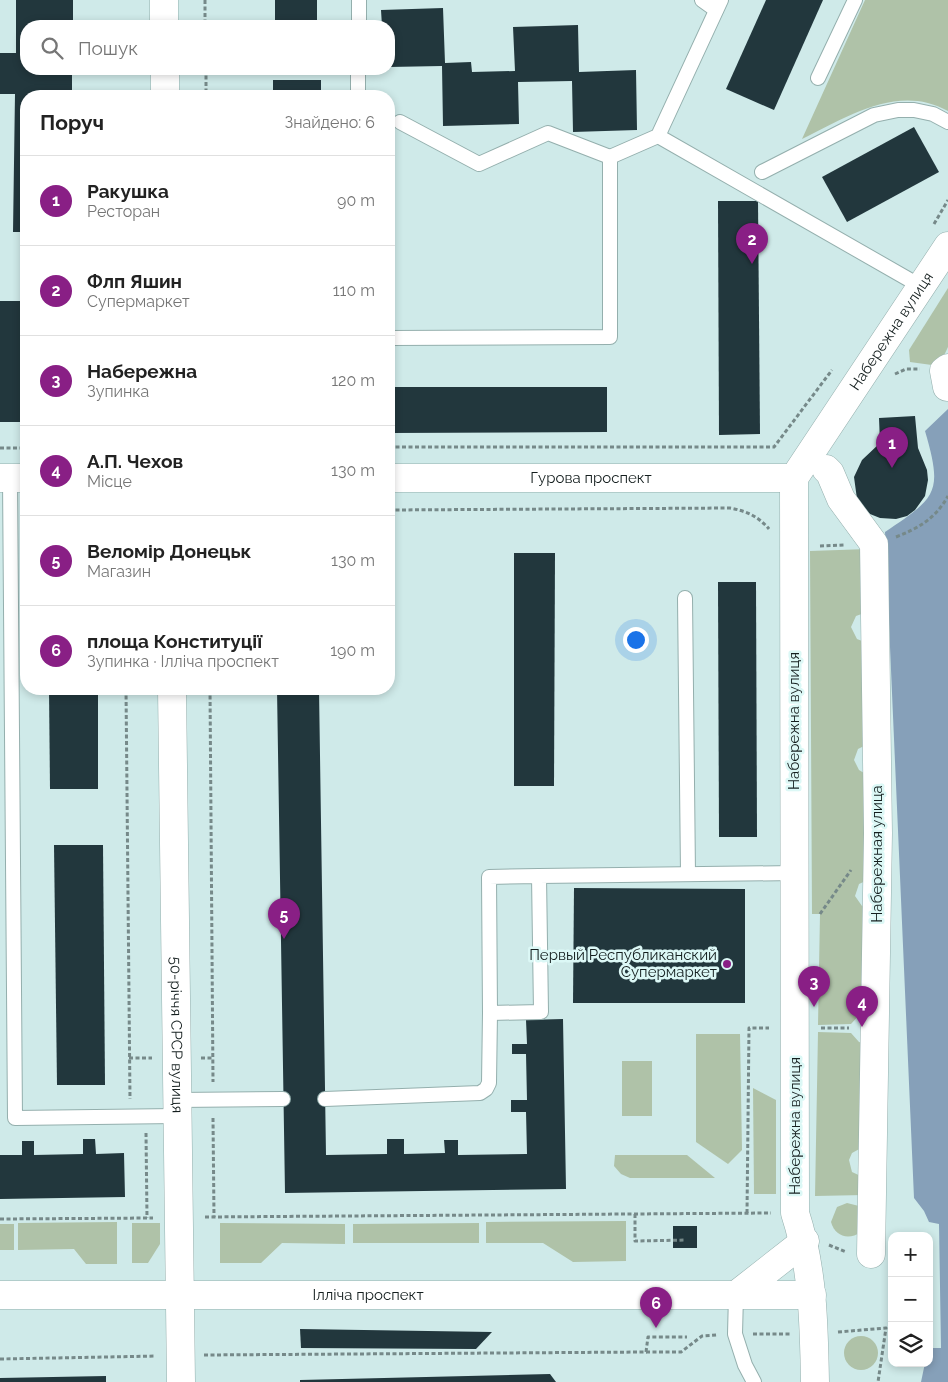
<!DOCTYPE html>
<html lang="uk">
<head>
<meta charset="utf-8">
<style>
	body { margin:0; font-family:Raleway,sans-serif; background:#f6f6f6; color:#222 }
	.controls { position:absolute; right:15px; bottom:15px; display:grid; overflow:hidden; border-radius:10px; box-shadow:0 2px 8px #0003 }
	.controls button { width:45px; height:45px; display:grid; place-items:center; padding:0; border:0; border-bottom:1px solid #e0e0e0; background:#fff; color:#222; font:25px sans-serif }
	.you { position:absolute; left:635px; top:639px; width:18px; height:18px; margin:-12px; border:4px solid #fff; border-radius:50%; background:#1a73e8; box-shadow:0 0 0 8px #1a73e833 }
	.badge { display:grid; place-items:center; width:32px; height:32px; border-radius:50%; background:#891f85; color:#fff; font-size:16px; font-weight:700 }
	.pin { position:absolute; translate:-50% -41px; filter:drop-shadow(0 1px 2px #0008) }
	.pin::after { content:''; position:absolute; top:26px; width:18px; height:15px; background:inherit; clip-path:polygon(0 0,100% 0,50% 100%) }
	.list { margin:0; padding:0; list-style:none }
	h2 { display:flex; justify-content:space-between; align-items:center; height:65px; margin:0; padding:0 20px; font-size:21px }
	h2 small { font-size:16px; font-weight:400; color:#767676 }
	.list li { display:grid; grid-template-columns:32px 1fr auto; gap:15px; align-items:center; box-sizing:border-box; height:90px; padding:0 20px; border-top:1px solid #e0e0e0 }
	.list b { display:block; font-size:19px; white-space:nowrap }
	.list p { margin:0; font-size:16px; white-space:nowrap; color:#767676 }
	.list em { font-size:16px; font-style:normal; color:#767676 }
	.icon { flex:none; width:28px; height:28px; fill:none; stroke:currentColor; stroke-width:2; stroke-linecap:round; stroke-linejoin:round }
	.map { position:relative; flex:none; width:948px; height:1382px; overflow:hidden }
	.search { position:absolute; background:#fff; box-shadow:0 2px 8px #0003; left:20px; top:20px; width:375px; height:55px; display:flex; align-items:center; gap:12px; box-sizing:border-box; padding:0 18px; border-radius:20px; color:#767676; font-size:19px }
	.panel { position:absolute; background:#fff; box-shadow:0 2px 8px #0003; left:20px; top:90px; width:375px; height:605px; border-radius:20px }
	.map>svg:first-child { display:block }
</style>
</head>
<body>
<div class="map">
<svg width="948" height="1382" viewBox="0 0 948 1382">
	<rect width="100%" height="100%" fill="#cfeae9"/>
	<!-- green -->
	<g fill="#afc2a8">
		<path d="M865,0H948V111C898,83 847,117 802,139Z"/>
		<polygon points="948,288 948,347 939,366 910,362 909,350"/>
		<polygon points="868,549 867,612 856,616 851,627 857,639 867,643 868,744 858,749 854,760 859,770 864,773 870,879 859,884 855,896 862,906 868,908 868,1013 860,1014 851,1024 818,1025 820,914 812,914 810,551"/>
		<polygon points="818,1032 851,1033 859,1042 866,1044 863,1147 852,1153 849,1160 852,1172 865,1178 864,1195 815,1196"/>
		<polygon points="696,1034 740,1034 742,1150 728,1164 696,1142"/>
		<rect x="622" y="1061" width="30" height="55"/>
		<polygon points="753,1088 776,1100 776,1194 754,1194"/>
		<polygon points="615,1155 687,1155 715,1178 630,1178 621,1174 614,1166"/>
		<path d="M847,1203L859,1206L861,1232C848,1241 835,1236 831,1222L837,1207Z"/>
		<polygon points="626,1221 626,1261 573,1262 543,1243 486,1243 486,1222"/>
		<polygon points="117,1222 117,1264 86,1264 74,1249 18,1250 18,1223"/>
		<polygon points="132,1223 160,1223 160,1244 148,1263 132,1263"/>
		<polygon points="220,1223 345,1224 345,1244 282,1243 261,1263 220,1263"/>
		<polygon points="479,1223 479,1243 353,1243 353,1224"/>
		<rect x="0" y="1224" width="14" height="26"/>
		<circle cx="861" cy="1353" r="17"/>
	</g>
	<!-- water -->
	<path fill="#86a0b9" d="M948,409V1382H921L925,1363H929V1354L932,1348H941L939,1224L929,1222L924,1211L914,1198L885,532C937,497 943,493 925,431Z"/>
	<!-- building -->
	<g fill="#22373d">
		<polygon points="16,0 73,0 73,26 26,26 26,69 72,69 72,96 26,96 26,232 13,232 15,94 0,94 0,53 16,53"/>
		<rect x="275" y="0" width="42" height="26"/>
		<polygon points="766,0 823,0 774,110 726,89"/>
		<polygon points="443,8 445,63 471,62 472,72 515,71 513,27 578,25 579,72 636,70 637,130 573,132 572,81 518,82 519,124 443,126 442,66 389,67 389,26 382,26 381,10"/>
		<rect x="273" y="80" width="48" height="16"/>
		<polygon points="914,127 939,172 847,222 822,177"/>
		<polygon points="718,201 758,201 760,434 719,435"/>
		<rect x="0" y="301" width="26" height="121"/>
		<polygon points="389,387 607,387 607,432 389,433"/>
		<polygon points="915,416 918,448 927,470 928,480 925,496 915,510 907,516 896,519 880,518 870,514 857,499 854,477 862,460 880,443 879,418"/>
		<polygon points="514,553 555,553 554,786 514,786"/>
		<polygon points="718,582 756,582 757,837 719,837"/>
		<polygon points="49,689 98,689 98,789 50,789"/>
		<polygon points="277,689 319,689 326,1155 387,1154 387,1139 404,1139 404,1154 445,1153 444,1140 458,1140 458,1155 527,1154 526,1112 511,1112 511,1100 527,1100 526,1054 512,1054 512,1044 527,1044 526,1020 563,1019 566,1189 285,1193"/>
		<polygon points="54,845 103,845 105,1085 57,1085"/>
		<polygon points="574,888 745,889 745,1003 573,1003"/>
		<polygon points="83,1139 95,1139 96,1154 124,1153 125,1197 0,1199 0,1155 22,1155 22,1141 34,1141 34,1155 83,1154"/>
		<rect x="673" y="1226" width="24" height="22"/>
		<polygon points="300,1329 492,1332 476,1349 301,1348"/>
		<polygon points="550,1374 556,1382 300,1382 300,1380"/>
		<polygon points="106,1376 106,1382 0,1382 0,1378"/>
	</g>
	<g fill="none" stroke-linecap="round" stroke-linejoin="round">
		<defs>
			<g id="lane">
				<polyline points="702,0 716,10"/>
				<polyline points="359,26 359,0"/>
				<polyline points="818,78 855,0"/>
				<polyline points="358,96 358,69"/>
				<polyline points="400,122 479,164 548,133 610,157"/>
				<polyline points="658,136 922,287"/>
				<polyline points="762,172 874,115 898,110 914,110 933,114 948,122"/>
				<polyline points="389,338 610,337 610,157 658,136 721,0"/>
				<polyline points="10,478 15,1118 176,1116"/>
				<polyline points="685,598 688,874"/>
				<polyline points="539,876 489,877 490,1013 541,1012 539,876 795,873"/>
				<polyline points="325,1099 480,1093 486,1089 489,1083 490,1013"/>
				<polyline points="176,1100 283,1099"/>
				<polyline points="736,1295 735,1334 745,1365 754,1382"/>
			</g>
			<g id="street">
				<polyline points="947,387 944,371 948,368"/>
				<polyline points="826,469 830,473 841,499 874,544 878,833 871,1254"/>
			</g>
			<g id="secondary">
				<polyline points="164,0 164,26"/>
				<polyline points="165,69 165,96"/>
				<polyline points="0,478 26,478"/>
				<path id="s1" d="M389,478H794"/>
				<path id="s2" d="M172,689L181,1382"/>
				<path id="s3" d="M0,1295H812"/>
				<polyline points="736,1295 805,1241"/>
				<path id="s4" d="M815,1382C814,1325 813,1268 795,1213L794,478L948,246"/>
			</g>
		</defs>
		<!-- lane casing -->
		<use href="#lane" stroke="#94afad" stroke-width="16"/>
		<!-- street casing -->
		<use href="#street" stroke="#94afad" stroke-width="29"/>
		<!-- secondary casing -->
		<use href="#secondary" stroke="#94afad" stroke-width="29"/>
		<!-- path -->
		<g stroke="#768989" stroke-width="3" stroke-dasharray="4 2.5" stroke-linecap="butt">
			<polyline points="205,0 205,26"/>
			<polyline points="206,69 206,96"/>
			<polyline points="934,224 948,200"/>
			<polyline points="895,374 906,369 920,369"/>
			<polyline points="389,447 774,447 832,370"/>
			<polyline points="0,448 26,448"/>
			<path d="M389,510L730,508C746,511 758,516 769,529"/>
			<path d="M896,537C919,528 936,518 948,496"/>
			<polyline points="820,546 844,545"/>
			<polyline points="126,689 130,1099"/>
			<polyline points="210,689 213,1082"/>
			<polyline points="820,914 851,870"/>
			<polyline points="821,1028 849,1028"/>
			<polyline points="129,1058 152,1058"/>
			<polyline points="201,1058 213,1058"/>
			<polyline points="213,1118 214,1217"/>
			<polyline points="146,1133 147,1218"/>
			<polyline points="747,1213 749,1028 769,1028"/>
			<polyline points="635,1214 635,1241 686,1240"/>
			<polyline points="205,1217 771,1213"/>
			<polyline points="0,1219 153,1218"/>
			<polyline points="829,1245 846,1252"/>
			<polyline points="838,1332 886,1328 878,1382"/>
			<polyline points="753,1334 790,1334"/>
			<polyline points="646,1352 681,1352 702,1336 717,1335"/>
			<polyline points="204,1355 646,1352 648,1337 687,1337"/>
			<polyline points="0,1359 156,1356"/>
		</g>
		<!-- lane -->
		<use href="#lane" stroke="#fff" stroke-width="14"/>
		<!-- street -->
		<use href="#street" stroke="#fff" stroke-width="28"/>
		<!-- secondary -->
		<use href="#secondary" stroke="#fff" stroke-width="28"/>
	</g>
	<!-- markers -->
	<circle fill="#891f85" stroke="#dcf8f6" stroke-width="2" cx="727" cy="964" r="5"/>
	<g text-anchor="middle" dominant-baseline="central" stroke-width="5" stroke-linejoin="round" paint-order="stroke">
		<!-- street labels -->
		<g font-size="15" fill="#141e1e" stroke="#dcf8f6">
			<text stroke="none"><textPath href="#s4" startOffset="1082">Набережна вулиця</textPath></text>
			<text stroke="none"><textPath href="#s1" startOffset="202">Гурова проспект</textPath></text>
			<text transform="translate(794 721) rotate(-90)">Набережна вулиця</text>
			<text transform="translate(877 854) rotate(-90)">Набережная улица</text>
			<text stroke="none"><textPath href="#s2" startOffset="346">50-річчя СРСР вулиця</textPath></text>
			<text transform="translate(795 1126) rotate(-90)">Набережна вулиця</text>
			<text stroke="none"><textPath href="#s3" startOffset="368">Ілліча проспект</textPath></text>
		</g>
		<!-- poi labels -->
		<g font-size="15" fill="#141e1e" stroke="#dcf8f6" text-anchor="end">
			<text x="717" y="955">Первый Республиканский<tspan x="717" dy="17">Супермаркет</tspan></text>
		</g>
	</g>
</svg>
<div class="controls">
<button>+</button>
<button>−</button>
<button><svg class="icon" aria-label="layers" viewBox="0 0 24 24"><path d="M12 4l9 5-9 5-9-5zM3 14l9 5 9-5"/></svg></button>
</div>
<div class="you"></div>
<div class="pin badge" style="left:892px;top:468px">1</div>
<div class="pin badge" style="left:752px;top:264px">2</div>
<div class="pin badge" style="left:814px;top:1007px">3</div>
<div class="pin badge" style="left:862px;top:1027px">4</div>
<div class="pin badge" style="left:284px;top:939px">5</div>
<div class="pin badge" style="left:656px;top:1328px">6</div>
<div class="search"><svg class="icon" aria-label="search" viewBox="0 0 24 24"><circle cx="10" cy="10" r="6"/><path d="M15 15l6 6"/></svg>Пошук</div>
<section class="panel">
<h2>Поруч<small>Знайдено: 6</small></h2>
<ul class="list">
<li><span class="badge">1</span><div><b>Ракушка</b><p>Ресторан</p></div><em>90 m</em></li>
<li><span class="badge">2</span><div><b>Флп Яшин</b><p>Супермаркет</p></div><em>110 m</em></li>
<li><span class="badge">3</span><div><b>Набережна</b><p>Зупинка</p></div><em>120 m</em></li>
<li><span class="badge">4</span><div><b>А.П. Чехов</b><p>Місце</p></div><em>130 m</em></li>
<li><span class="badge">5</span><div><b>Веломір Донецьк</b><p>Магазин</p></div><em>130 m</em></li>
<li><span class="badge">6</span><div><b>площа Конституції</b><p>Зупинка · Ілліча проспект</p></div><em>190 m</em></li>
</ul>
</section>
</div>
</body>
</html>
